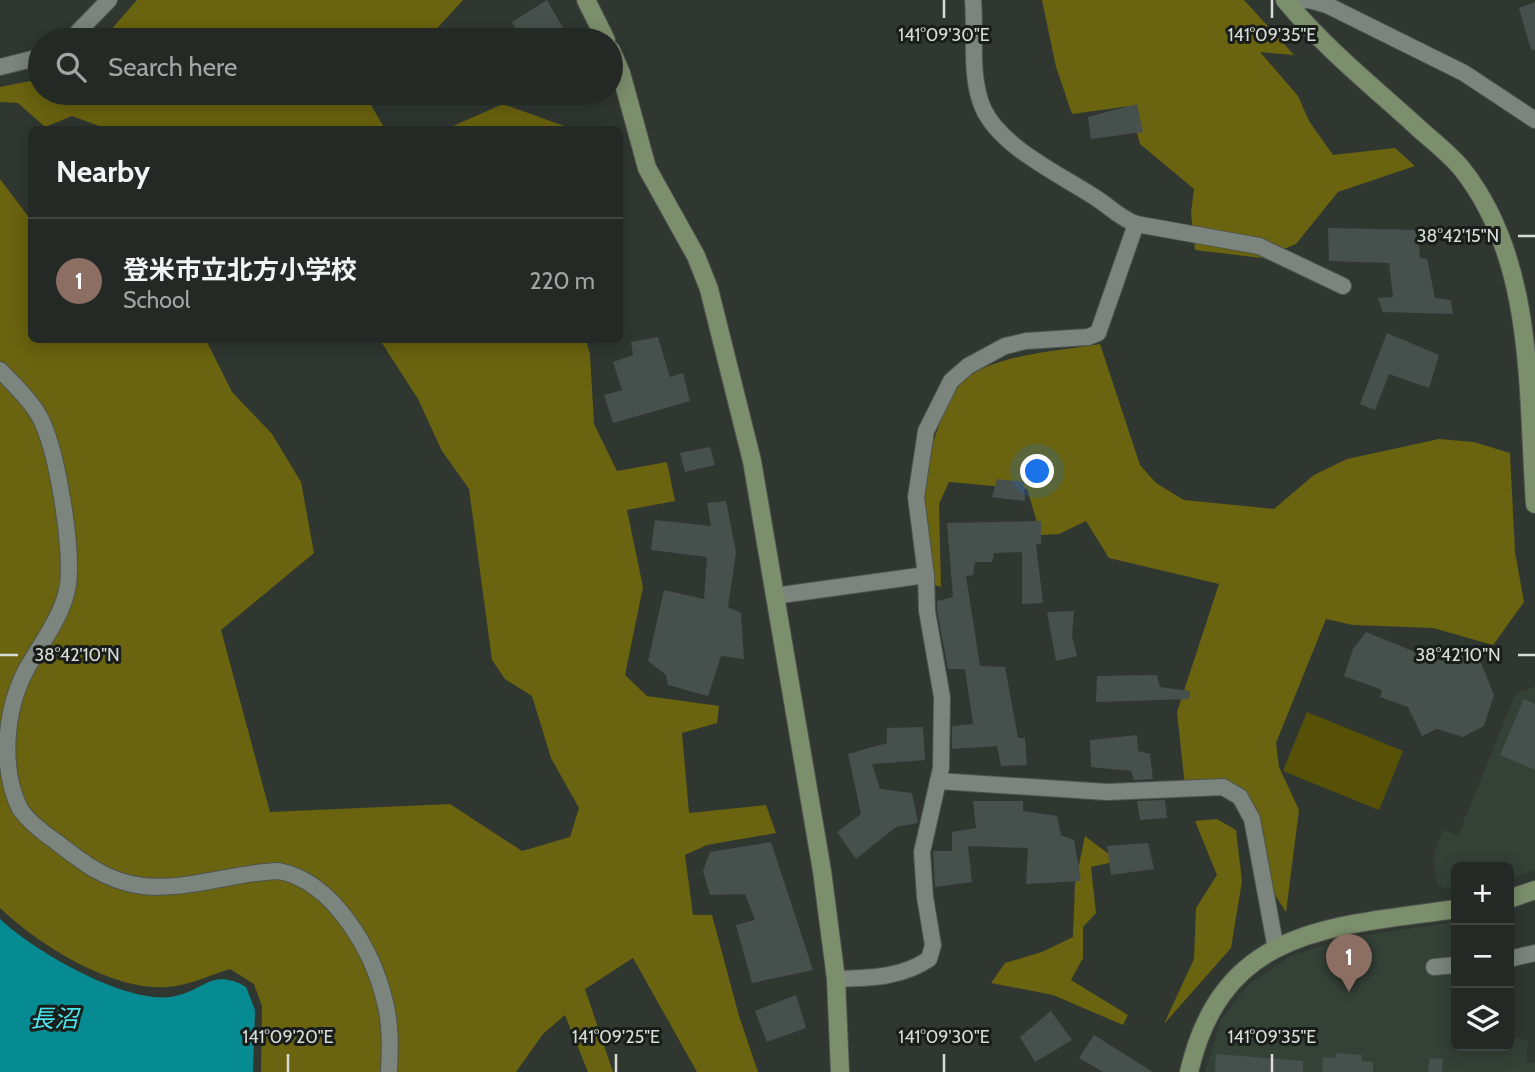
<!DOCTYPE html>
<html lang="en">
<head>
<meta charset="utf-8">
<style>
	body { margin:0; font-family:Cabin,"Noto Sans JP",sans-serif; background:#2c312d; color:#f1f3f6 }
	.controls { position:absolute; right:21px; bottom:21px; display:grid; overflow:hidden; border-radius:10px; box-shadow:0 4px 18px #0003 }
	.controls button { width:63px; height:63px; display:grid; place-items:center; padding:0; border:0; border-bottom:2px solid #414542; background:#242925; color:#f1f3f6; font:35px sans-serif }
	.you { position:absolute; left:1038px; top:472px; width:24px; height:24px; margin:-18px; border:5px solid #fff; border-radius:50%; background:#1a73e8; box-shadow:0 0 0 10px #1a73e833 }
	.badge { display:grid; place-items:center; width:46px; height:46px; border-radius:50%; background:#ea580c; color:#fff; font-size:23px; font-weight:700 }
	.pin { position:absolute; translate:-50% -58px; filter:drop-shadow(0 2px 4px #0008) }
	.pin::after { content:''; position:absolute; top:37px; width:24px; height:21px; background:inherit; clip-path:polygon(0 0,100% 0,50% 100%) }
	.list { margin:0; padding:0; list-style:none }
	h2 { display:flex; justify-content:space-between; align-items:center; height:91px; margin:0; padding:0 28px; font-size:30px }
	h2 small { font-size:23px; font-weight:400; color:#a3a6a7 }
	.list li { display:grid; grid-template-columns:46px 1fr auto; gap:21px; align-items:center; box-sizing:border-box; height:126px; padding:0 28px; border-top:2px solid #414542 }
	.list b { display:block; font-size:26px; white-space:nowrap }
	.list p { margin:0; font-size:23px; white-space:nowrap; color:#a3a6a7 }
	.list em { font-size:23px; font-style:normal; color:#a3a6a7 }
	.icon { flex:none; width:38px; height:38px; fill:none; stroke:currentColor; stroke-width:2; stroke-linecap:round; stroke-linejoin:round }
	.map { position:relative; flex:none; width:1535px; height:1072px; overflow:hidden }
	.search { position:absolute; background:#242925; box-shadow:0 4px 18px #0003; left:28px; top:28px; width:595px; height:77px; display:flex; align-items:center; gap:18px; box-sizing:border-box; padding:0 24px; border-radius:38px; color:#a3a6a7; font-size:26px }
	.panel { position:absolute; background:#242925; box-shadow:0 4px 18px #0003; left:28px; top:126px; width:595px; height:217px; border-radius:10px }
	.map>svg:first-child { display:block }
</style>
</head>
<body>
<div class="map">
<svg width="1535" height="1072" viewBox="0 0 1535 1072">
	<rect width="100%" height="100%" fill="#303731"/>
	<!-- built -->
	<g fill="#344137">
		<polygon points="1535,687 1535,870 1509,879 1509,867 1456,867 1456,888 1445,889 1437,885 1433,855 1443,830 1458,835 1516,693"/>
		<polygon points="1456,922 1456,1046 1509,1046 1509,1037 1528,1040 1526,1062 1535,1063 1535,1072 1205,1072 1222,1018 1249,984 1290,956 1352,937"/>
	</g>
	<!-- green -->
	<polygon fill="#575107" points="1307,712 1403,751 1379,810 1283,771"/>
	<!-- forest -->
	<g fill="#6a630f">
		<polygon points="137,0 463,0 432,34 416,40 102,40"/>
		<polygon points="1042,0 1244,0 1294,55 1260,52 1298,96 1309,121 1333,155 1395,148 1415,166 1338,192 1296,244 1262,258 1195,250 1191,213 1194,189 1140,144 1130,106 1072,114 1056,67"/>
		<polygon points="40,79 40,93 364,93 385,129 110,130 72,116 45,127 18,103 0,102 0,87"/>
		<polygon points="503,104 567,127 567,129 446,129"/>
		<path d="M0,179L31,220L32,340H206L232,392L272,434L301,482L314,553L221,630L270,812L450,804L522,851L570,837L579,808L551,758L532,696L505,679L492,660L469,489L442,451L418,399L380,340H586L590,354L594,424L617,471L667,462L675,501L627,510L643,587L625,675L647,696L719,706L717,723L682,733L689,813L766,805L776,833L707,845L685,855L693,915H712L739,1016L758,1072H697L633,958L585,989L613,1072H588L565,1015L543,1034L516,1072H261L262,1006L254,984L230,969C210,975 188,986 167,987C112,991 39,945 0,908Z"/>
		<path d="M1100,344L1140,465L1156,483L1184,500L1274,509L1314,475L1347,459L1439,439L1474,442L1510,453L1515,552L1524,602L1493,645L1433,628L1353,625L1326,619L1276,743L1279,767L1299,810L1286,912L1270,888L1263,830L1251,806L1226,796H1186L1177,712L1219,584L1109,558L1086,521L1059,534L1041,535L1027,489L949,482L939,504L941,587L918,581C916,559 912,534 916,512C921,480 943,392 970,375C1007,353 1058,351 1100,344Z"/>
		<polygon points="1217,819 1236,830 1242,881 1231,948 1164,1024 1194,959 1196,908 1217,875 1195,821"/>
		<polygon points="1085,836 1118,861 1091,867 1096,913 1083,927 1083,958 1071,980 1128,1015 1123,1025 1053,995 991,983 1005,963 1042,952 1073,937 1075,884"/>
	</g>
	<!-- water -->
	<path fill="#068b92" d="M0,919C34,951 123,1003 171,997C204,992 211,967 246,987L255,1010L253,1072H0Z"/>
	<!-- building -->
	<g fill="#46504d">
		<polygon points="547,0 570,40 522,40 512,22"/>
		<polygon points="1535,2 1535,50 1531,50 1519,8"/>
		<polygon points="1137,104 1143,132 1091,139 1088,117"/>
		<polygon points="1328,228 1418,230 1420,258 1427,259 1435,298 1451,300 1453,314 1383,312 1378,298 1393,297 1389,263 1329,261"/>
		<polygon points="1387,333 1439,355 1429,388 1389,374 1375,410 1360,404"/>
		<polygon points="658,337 670,377 683,373 690,401 613,423 604,395 622,390 613,362 633,355 631,342"/>
		<polygon points="710,447 715,465 685,472 680,453"/>
		<polygon points="997,479 1024,482 1025,501 992,497"/>
		<polygon points="726,501 736,552 728,607 741,613 744,659 721,656 708,696 668,685 666,675 648,661 664,590 704,599 707,557 651,550 655,520 711,526 707,503"/>
		<polygon points="1041,521 1041,544 1036,544 1043,603 1022,604 1022,552 994,553 992,562 975,562 973,575 966,576 980,666 1005,667 1018,738 1025,738 1027,765 1001,766 997,746 952,749 952,726 973,724 965,669 948,669 937,610 937,601 953,597 947,523"/>
		<polygon points="1074,611 1072,636 1077,656 1056,661 1047,612"/>
		<polygon points="1366,632 1420,654 1423,648 1435,646 1481,663 1494,695 1484,726 1463,737 1437,729 1422,736 1408,707 1380,697 1382,690 1344,676 1353,649"/>
		<polygon points="1157,675 1160,687 1190,691 1189,699 1096,702 1097,676"/>
		<polygon points="1524,699 1535,704 1535,770 1500,755"/>
		<polygon points="923,727 925,760 872,764 880,789 912,793 918,823 896,827 856,859 837,832 861,814 848,754 887,743 887,728"/>
		<polygon points="1137,735 1138,751 1150,754 1153,779 1134,780 1131,771 1091,767 1090,740"/>
		<polygon points="1165,800 1167,818 1140,820 1137,801"/>
		<polygon points="973,801 1023,801 1023,811 1057,816 1061,835 1074,840 1081,881 1026,884 1028,848 968,846 972,882 935,887 933,851 952,851 952,832 976,828"/>
		<polygon points="771,842 813,970 752,983 736,925 755,920 745,894 710,895 703,871 710,852"/>
		<polygon points="1148,843 1154,869 1111,875 1107,846"/>
		<polygon points="796,995 806,1028 767,1042 755,1011"/>
		<polygon points="1051,1011 1072,1040 1035,1062 1020,1037"/>
		<polygon points="1094,1035 1153,1072 1103,1072 1079,1058"/>
		<polygon points="1337,1053 1362,1055 1362,1061 1373,1062 1373,1072 1322,1072 1323,1057 1335,1058"/>
		<polygon points="1216,1054 1303,1061 1303,1072 1215,1072"/>
		<polygon points="1430,1058 1443,1059 1442,1072 1428,1072"/>
	</g>
	<g fill="none" stroke-linecap="round" stroke-linejoin="round">
		<defs>
			<g id="street">
				<polyline points="1286,2 1309,0 1327,5 1464,73 1535,120"/>
				<polyline points="70,40 109,0"/>
				<polyline points="0,67 40,57"/>
				<polyline points="1136,224 1259,246 1343,286"/>
				<path d="M0,370C13,384 28,397 38,414C57,445 73,549 68,585C64,614 40,645 26,670C5,710 0,768 20,809C29,822 42,832 55,841C82,862 107,882 143,886C188,891 234,872 279,871C334,882 373,951 385,1002C391,1025 390,1049 389,1072"/>
				<polyline points="774,596 926,575"/>
				<polyline points="938,781 1107,792 1223,787 1240,797 1252,819 1276,949"/>
				<polyline points="1509,959 1535,953"/>
				<polyline points="1434,967 1456,965"/>
				<path d="M836,979C869,978 901,978 929,959L933,945L925,897L922,852L941,768L942,697L927,611L926,575L916,497L926,431L951,381L968,366L1005,346L1026,341L1088,337L1098,333L1136,224C1120,218 1110,207 1096,198C1061,175 1000,147 983,108C969,76 976,34 973,0"/>
			</g>
			<g id="secondary">
				<polyline points="586,0 606,40"/>
				<path d="M1285,0C1323,46 1371,85 1415,125C1430,139 1449,153 1462,169C1535,261 1527,390 1535,504"/>
				<polyline points="611,50 621,73 647,168 696,256 709,289 752,461 822,871 836,979 840,1072"/>
				<polyline points="1509,899 1535,890"/>
				<path d="M1189,1072C1223,926 1332,927 1456,909"/>
			</g>
		</defs>
		<!-- street casing -->
		<use href="#street" stroke="#4d544e" stroke-width="18"/>
		<!-- secondary casing -->
		<use href="#secondary" stroke="#4d544e" stroke-width="20"/>
		<!-- street -->
		<use href="#street" stroke="#7b847d" stroke-width="16"/>
		<!-- secondary -->
		<use href="#secondary" stroke="#7c8f6c" stroke-width="18"/>
	</g>
	<!-- ticks -->
	<path fill="none" stroke="#d7dcd8" stroke-width="2.5" d="M944,0V18M1272,0V18M1518,236H1535M0,655H18M1518,655H1535M288,1054V1072M616,1054V1072M944,1054V1072M1272,1054V1072"/>
	<g text-anchor="middle" dominant-baseline="central" stroke-width="6" stroke-linejoin="round" paint-order="stroke">
		<!-- water labels -->
		<g font-size="24" font-style="italic" fill="#49e6ef" stroke="#1a1e1b">
			<text x="54" y="1018">長沼</text>
		</g>
	</g>
	<g font-size="18" text-anchor="middle" fill="#d7dcd8" stroke="#1a1e1b" stroke-width="6" stroke-linejoin="round" paint-order="stroke">
		<text x="944" y="41">141°09'30"E</text>
		<text x="1272" y="41">141°09'35"E</text>
		<text x="1458" y="242">38°42'15"N</text>
		<text x="77" y="661">38°42'10"N</text>
		<text x="1458" y="661">38°42'10"N</text>
		<text x="288" y="1043">141°09'20"E</text>
		<text x="616" y="1043">141°09'25"E</text>
		<text x="944" y="1043">141°09'30"E</text>
		<text x="1272" y="1043">141°09'35"E</text>
	</g>
</svg>
<div class="controls">
<button>+</button>
<button>−</button>
<button><svg class="icon" aria-label="layers" viewBox="0 0 24 24"><path d="M12 4l9 5-9 5-9-5zM3 14l9 5 9-5"/></svg></button>
</div>
<div class="you"></div>
<div class="pin badge" style="left:1349px;top:992px;background:#8d6e63">1</div>
<div class="search"><svg class="icon" aria-label="search" viewBox="0 0 24 24"><circle cx="10" cy="10" r="6"/><path d="M15 15l6 6"/></svg>Search here</div>
<section class="panel">
<h2>Nearby<small></small></h2>
<ul class="list">
<li><span class="badge" style="background:#8d6e63">1</span><div><b>登米市立北方小学校</b><p>School</p></div><em>220 m</em></li>
</ul>
</section>
</div>
</body>
</html>
